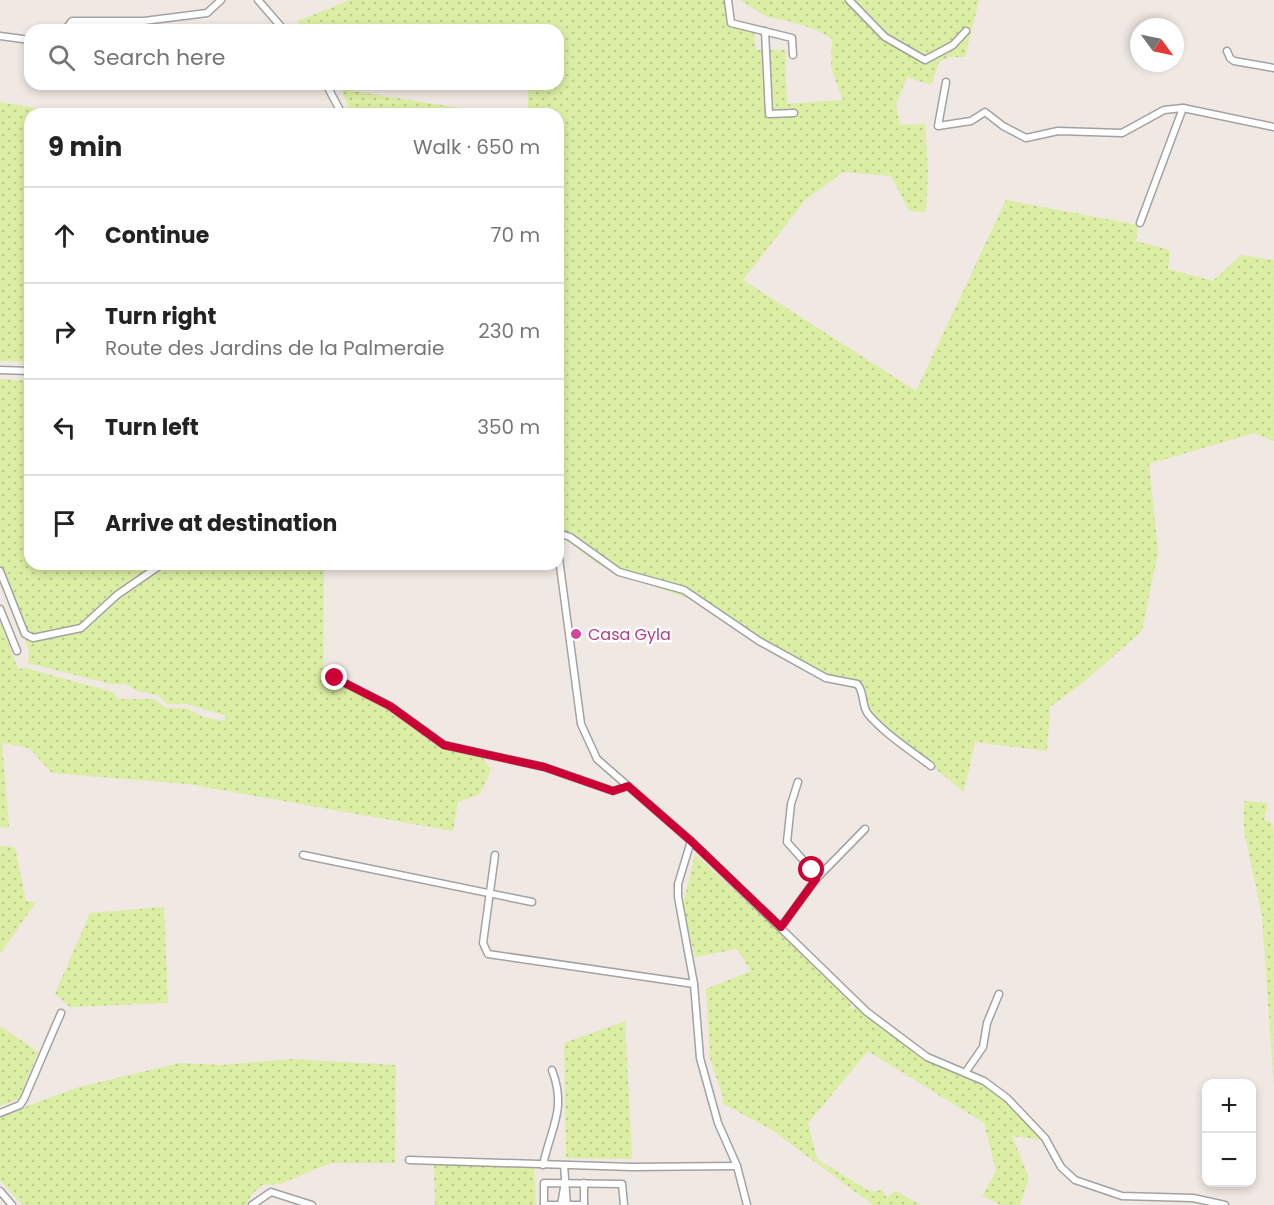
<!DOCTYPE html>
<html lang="en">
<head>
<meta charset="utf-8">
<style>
	body { margin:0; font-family:Poppins,sans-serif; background:#f2f2f2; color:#222 }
	.controls { position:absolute; right:18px; bottom:18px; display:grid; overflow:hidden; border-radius:12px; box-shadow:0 3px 9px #0003 }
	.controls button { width:54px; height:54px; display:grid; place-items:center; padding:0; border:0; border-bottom:2px solid #e0e0e0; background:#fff; color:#222; font:30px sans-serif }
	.compass { position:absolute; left:1130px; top:18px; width:54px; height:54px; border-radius:50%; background:#fff; box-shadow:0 3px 9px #0003; rotate:123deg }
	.stop { position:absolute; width:18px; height:18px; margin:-14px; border:4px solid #cb0034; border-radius:50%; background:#fff }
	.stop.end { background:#cb0034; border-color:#fff; box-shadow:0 2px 6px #0008 }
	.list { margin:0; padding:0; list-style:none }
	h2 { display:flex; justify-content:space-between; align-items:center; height:78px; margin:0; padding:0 24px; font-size:26px }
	h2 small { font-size:20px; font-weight:400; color:#767676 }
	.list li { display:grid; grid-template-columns:39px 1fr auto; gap:18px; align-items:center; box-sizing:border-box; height:96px; padding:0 24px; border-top:2px solid #e0e0e0 }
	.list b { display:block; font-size:22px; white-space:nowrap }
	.list p { margin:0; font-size:20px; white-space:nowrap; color:#767676 }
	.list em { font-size:20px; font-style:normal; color:#767676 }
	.icon { flex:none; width:33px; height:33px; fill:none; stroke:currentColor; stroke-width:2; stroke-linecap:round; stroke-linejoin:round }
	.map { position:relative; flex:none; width:1274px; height:1205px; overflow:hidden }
	.search { position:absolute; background:#fff; box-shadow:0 3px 9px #0003; left:24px; top:24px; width:540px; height:66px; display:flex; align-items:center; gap:15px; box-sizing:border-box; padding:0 21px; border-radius:18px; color:#767676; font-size:22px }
	.panel { position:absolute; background:#fff; box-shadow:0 3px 9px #0003; left:24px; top:108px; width:540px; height:462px; border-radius:18px }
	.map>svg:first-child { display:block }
</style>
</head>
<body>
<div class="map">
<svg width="1274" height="1205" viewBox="0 0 1274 1205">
	<defs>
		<pattern id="grass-dots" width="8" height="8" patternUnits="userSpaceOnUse" patternTransform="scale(1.5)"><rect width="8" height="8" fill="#dbeea4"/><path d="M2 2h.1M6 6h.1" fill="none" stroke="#bccc8d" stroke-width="1.8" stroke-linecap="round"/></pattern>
	</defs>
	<rect width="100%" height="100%" fill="#f0e8e3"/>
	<!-- grass -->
	<g fill="url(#grass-dots)">
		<path d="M350,0H723L730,8L726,23L753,27L756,50H785L787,104L843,100L831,68L832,39L817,30L789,21L767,17L740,0H979L965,57H949L939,62L931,85L907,77L896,105L900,125L925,124L928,172L926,212L909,211L891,176L843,172L805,200L743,280L916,391L1006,200L1138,225L1136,241L1170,250L1168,269L1213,281L1241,255L1274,260V441L1254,433L1149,464L1158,552L1142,631L1080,685L1050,707L1047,751L975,742L964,792L861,708L859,691L750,639L693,600L626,577L598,564L567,540L558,528V114H528V84H558V30H381C364,26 324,30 303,30L298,21Z"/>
		<polygon points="341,89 484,112 488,109 496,110 495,114 352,114"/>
		<polygon points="0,102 59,112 59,114 30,114 30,362 0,361"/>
		<polygon points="0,379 30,381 30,564 324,564 323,677 353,688 392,710 437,745 481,756 491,770 480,794 458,802 453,831 188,784 52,773 29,748 2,743 9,828 0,827 0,622 18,669 25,668 113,692 118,699 154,699 166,708 186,708 203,717 224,721 226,716 188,704 168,704 157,695 137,691 126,684 111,684 28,663 29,651 0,577"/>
		<polygon points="1244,801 1268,803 1264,820 1272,823 1274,835 1274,1089 1262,915 1244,831"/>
		<polygon points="0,846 15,847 26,901 36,902 0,954"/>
		<polygon points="695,854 795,947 828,974 853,1001 850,1007 853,1010 856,1005 869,1019 878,1023 923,1060 992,1089 1045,1140 1012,1136 1029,1178 1020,1205 1001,1205 982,1196 996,1171 984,1123 868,1051 808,1123 817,1159 871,1192 882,1190 887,1198 895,1191 921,1205 873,1205 772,1130 722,1103 723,1097 710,1058 706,989 751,971 737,949 695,957 683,905"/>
		<polygon points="164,907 168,1003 70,1007 55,994 90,913"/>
		<polygon points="625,1021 632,1159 566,1158 564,1043"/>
		<polygon points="0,1026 38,1052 19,1099 0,1106"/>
		<polygon points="292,1059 396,1065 395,1163 331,1163 280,1184 262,1185 252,1194 246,1205 22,1205 0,1180 0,1116 79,1087 179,1063 222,1065"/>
		<polygon points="434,1164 534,1166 536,1205 435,1205"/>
	</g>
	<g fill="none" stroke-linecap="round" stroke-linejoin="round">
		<defs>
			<g id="minor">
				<polyline points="258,0 284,30"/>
				<polyline points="728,0 731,23 792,38 793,55"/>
				<polyline points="849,0 885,37 925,60 953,45 966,31"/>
				<polyline points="65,30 72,21 144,21 207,13 221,0"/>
				<polyline points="765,31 769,114 794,113"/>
				<polyline points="0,36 30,40"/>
				<polyline points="1227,51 1230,58 1234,61 1274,68"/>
				<polyline points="946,82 938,126 971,121 985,112 1003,126 1026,138 1058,131 1122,133 1164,110 1183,108 1274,127"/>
				<polyline points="326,84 342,114"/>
				<polyline points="1140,223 1183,108"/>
				<polyline points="0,370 30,371"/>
				<path d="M558,533L570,537L619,572L684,590L759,641L826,678L857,684C865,692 861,705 868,714C885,734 910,750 931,766"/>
				<polyline points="558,551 581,724 597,759 691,841 867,1012 927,1057 984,1081 1007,1098 1045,1138 1061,1167 1075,1180 1122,1196 1193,1198 1225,1205"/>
				<polyline points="0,571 25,634 33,638 81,628 117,595 162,564"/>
				<polyline points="0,609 17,651"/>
				<polyline points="335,678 390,706 444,745 544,767 613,791 628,786"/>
				<polyline points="798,782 791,804 787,842 812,870 816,879"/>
				<polyline points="691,841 678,884 678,897 694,984 700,1058 718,1123 737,1166 747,1205"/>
				<polyline points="303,855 532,902"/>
				<polyline points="495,855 483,943 488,954 694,984"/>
				<polyline points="781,927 816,879 865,829"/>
				<polyline points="965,1073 983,1047 987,1023 999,994"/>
				<polyline points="0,1113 20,1105 24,1099 61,1013"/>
				<polyline points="409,1160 632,1167 737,1166"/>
				<path d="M543,1165C551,1127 567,1109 552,1070"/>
				<polyline points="564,1165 567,1205"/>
				<polyline points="0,1191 12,1205"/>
				<polyline points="252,1205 271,1192 312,1205"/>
				<polyline points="544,1205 544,1183 622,1184 624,1205"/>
				<polyline points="544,1205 584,1205"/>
				<polyline points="561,1205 565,1182"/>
				<polyline points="584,1205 584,1183"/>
			</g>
		</defs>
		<!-- minor casing -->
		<use href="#minor" stroke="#a2a2a2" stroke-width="9"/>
		<!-- minor -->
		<use href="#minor" stroke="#fff" stroke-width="6"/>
	</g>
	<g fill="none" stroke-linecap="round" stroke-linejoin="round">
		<!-- route -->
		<polyline stroke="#cb0034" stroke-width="8" points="335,678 390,706 444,745 544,767 613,791 628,786 691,841 781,927 816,879 812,870"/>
	</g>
	<!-- markers -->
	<circle fill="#d1479c" stroke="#fff" stroke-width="2" cx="576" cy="634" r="6"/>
	<g text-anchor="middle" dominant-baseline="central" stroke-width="5" stroke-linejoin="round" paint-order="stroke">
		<!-- hotel labels -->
		<g font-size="16" fill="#b23c85" stroke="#fff" text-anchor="start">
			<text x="588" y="634">Casa Gyla</text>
		</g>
	</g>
</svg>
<div class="controls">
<button>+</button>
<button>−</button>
</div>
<svg class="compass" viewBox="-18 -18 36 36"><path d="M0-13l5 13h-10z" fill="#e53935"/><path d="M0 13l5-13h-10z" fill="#767676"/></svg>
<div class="stop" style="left:812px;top:870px"></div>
<div class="stop end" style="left:335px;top:678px"></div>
<div class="search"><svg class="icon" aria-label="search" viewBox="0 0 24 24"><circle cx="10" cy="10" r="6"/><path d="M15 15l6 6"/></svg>Search here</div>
<section class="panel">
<h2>9 min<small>Walk · 650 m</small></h2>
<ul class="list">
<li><svg class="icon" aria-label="ahead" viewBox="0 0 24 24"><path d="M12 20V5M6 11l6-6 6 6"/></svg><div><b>Continue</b></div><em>70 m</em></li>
<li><svg class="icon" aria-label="right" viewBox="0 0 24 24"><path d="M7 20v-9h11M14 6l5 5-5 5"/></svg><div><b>Turn right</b><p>Route des Jardins de la Palmeraie</p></div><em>230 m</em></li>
<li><svg class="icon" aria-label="left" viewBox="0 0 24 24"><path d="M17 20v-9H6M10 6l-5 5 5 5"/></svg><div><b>Turn left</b></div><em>350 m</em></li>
<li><svg class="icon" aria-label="arrive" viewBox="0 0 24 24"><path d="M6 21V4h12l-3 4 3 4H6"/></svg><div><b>Arrive at destination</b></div></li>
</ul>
</section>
</div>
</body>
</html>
